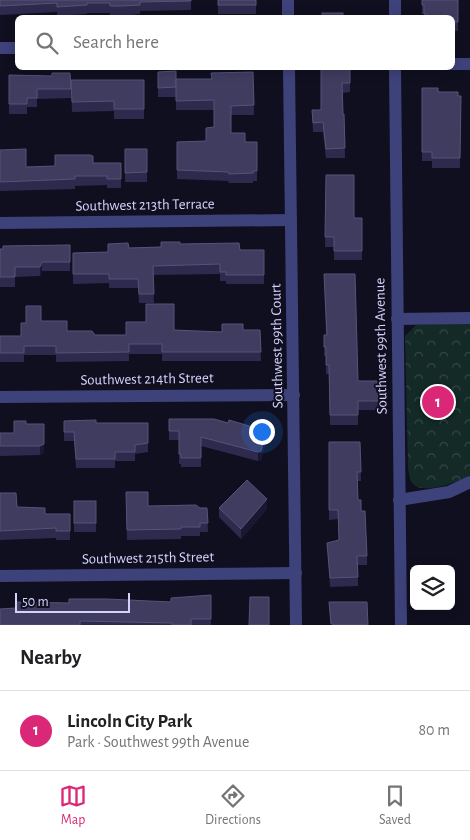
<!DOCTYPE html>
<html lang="en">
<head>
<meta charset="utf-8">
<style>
	body { margin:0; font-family:"Alegreya Sans",sans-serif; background:#f2f2f2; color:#202124 }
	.controls { position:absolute; right:15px; bottom:15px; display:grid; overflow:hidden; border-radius:8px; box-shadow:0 2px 12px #0003 }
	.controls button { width:45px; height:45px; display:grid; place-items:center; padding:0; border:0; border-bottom:1px solid #e0e0e0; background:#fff; color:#202124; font:25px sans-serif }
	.scale { position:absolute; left:15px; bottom:12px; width:115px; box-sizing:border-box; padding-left:5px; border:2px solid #d3d2fb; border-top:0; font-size:14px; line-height:18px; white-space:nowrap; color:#d3d2fb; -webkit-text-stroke:4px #100f20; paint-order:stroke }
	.you { position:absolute; left:261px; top:431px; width:18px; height:18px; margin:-12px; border:4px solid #fff; border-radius:50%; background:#1a73e8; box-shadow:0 0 0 8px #1a73e833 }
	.badge { display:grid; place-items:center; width:32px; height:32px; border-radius:50%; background:#db2777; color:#fff; font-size:16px; font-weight:700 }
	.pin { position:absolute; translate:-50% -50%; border:2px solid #fff; box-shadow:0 1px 5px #0006 }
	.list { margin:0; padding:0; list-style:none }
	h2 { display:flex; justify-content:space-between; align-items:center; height:65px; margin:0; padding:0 20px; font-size:21px }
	h2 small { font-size:16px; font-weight:400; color:#757577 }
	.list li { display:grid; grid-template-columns:32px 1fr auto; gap:15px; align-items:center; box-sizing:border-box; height:80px; padding:0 20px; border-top:1px solid #e0e0e0 }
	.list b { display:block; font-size:19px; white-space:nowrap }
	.list p { margin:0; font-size:16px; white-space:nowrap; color:#757577 }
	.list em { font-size:16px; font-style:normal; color:#757577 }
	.icon { flex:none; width:28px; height:28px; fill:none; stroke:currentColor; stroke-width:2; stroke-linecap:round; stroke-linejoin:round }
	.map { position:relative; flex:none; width:470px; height:625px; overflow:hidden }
	.search { position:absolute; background:#fff; box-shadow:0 2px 12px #0003; left:15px; right:15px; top:15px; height:55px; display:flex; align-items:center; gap:12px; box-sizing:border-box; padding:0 18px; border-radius:8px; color:#757577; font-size:19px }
	.sheet { height:145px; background:#fff }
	nav { display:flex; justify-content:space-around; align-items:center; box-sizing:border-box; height:70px; border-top:1px solid #e0e0e0; background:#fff; font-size:14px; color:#757577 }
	nav a { display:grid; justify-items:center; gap:2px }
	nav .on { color:#db2777 }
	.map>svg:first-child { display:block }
</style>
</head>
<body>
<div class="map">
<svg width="470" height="625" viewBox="0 0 470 625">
	<defs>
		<pattern id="park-crowns" width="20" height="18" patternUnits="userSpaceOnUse" patternTransform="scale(1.25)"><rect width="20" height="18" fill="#132a27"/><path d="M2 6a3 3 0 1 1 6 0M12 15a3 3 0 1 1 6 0" fill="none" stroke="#344847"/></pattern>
	</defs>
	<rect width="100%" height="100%" fill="#100f20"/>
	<!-- park -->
	<path fill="url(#park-crowns)" d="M470,323V475C460,482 423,495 413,484C410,481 409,473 408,469L405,336L416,325Z"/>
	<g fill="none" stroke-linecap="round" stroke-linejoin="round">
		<!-- minor -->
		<g stroke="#3e427b" stroke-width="12">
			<polyline points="288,0 288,18"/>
			<polyline points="395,18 395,0"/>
			<polyline points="0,48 18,48"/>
			<polyline points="452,64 470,64"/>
			<polyline points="289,68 296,625"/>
			<polyline points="395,68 401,625"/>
			<polyline points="0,223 291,220"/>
			<polyline points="397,319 470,318"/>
			<polyline points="0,397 294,395"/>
			<polyline points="399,500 449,492 470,482"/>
			<polyline points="0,576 296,573"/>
		</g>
	</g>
	<!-- wall -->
	<g fill="#2d2a4d">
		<polygon points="0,0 191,0 191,10 140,11 140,14 122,16 110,16 110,13 87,13 87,14 57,16 57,12 0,15"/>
		<rect x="218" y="0" width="38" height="14"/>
		<polygon points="422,0 458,0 458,31 452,31 452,18 424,18 424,14 422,14"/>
		<polygon points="350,68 350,92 342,93 343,114 344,114 345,158 326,158 323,132 313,132 312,110 321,110"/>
		<polygon points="176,71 176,97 158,97 158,72"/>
		<polygon points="253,72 254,115 231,115 231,133 245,142 257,142 257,181 253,181 253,183 229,183 228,181 177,179 177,142 206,141 214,127 214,110 176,110 176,79 212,79"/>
		<polygon points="70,73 71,98 37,99 37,107 27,107 27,114 9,114 9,75 52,76"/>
		<polygon points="71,80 144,80 144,119 114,119 114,111 72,112"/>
		<polygon points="422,88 461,96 460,168 432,168 432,161 422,161"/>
		<rect x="125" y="149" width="22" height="33"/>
		<polygon points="0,150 26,167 55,166 93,163 121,163 121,188 107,188 107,185 75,186 75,189 0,191"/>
		<polygon points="326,175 354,218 362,218 362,260 334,260 334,247 325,247"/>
		<polygon points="180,244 240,250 264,250 264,284 226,284 226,281 220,281 220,274 153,275 154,303 139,303 138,288 109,288 109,283 73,284 73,253 108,252 129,248 161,247"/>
		<polygon points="70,245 70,271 42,271 40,276 15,277 15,287 0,287 0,249"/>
		<polygon points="324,274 358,381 378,401 378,410 358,410 358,425 330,425 329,374 326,374 326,356 324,356 324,335 326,335"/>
		<polygon points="41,321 67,331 95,335 126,335 174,330 222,332 243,330 260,330 261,361 162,361 162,354 129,354 129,361 56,362 56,355 24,355 24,362 0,362 0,336 21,336 26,323"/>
		<polygon points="169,419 266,441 261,460 258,461 201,446 201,467 181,467 181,464 179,464 179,440 169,440"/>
		<polygon points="64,421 96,423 148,423 148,452 135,454 135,461 115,461 115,468 76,468 74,441 64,441"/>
		<polygon points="26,424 44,424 44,453 40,455 0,456 0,433 14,433"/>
		<polygon points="329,442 360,442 361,481 357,481 358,500 361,511 367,556 367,565 358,565 358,586 330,587 327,543 339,541 338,519 329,520"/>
		<polygon points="126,492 148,506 207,508 208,532 200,532 200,536 181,536 181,539 127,540"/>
		<polygon points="0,493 17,507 45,514 70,514 70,540 56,540 56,538 0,540"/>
		<rect x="74" y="501" width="22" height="31"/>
		<polygon points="219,508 267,509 241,539 219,517"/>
		<polygon points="211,595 211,625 0,625 16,608 69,603 171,602"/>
	</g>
	<!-- shaded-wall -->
	<g fill="#1a1733">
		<polygon points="42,262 42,271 40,276 40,267"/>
		<polygon points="266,431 266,441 261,460 258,461 258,452"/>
		<polygon points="44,444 44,453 40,455 40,446"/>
		<polygon points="267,499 267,509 241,539 241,529"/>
	</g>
	<!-- building -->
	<g fill="#3f3c60" stroke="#565378">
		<polygon points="0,0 191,0 191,1 140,2 140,5 122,6 110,6 110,3 87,3 87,5 57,7 57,3 0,6"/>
		<rect x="218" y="0" width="38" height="5"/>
		<polygon points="422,0 458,0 458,22 452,22 452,18 427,18 427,14 424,14 424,5 422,5"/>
		<rect x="322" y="13" width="21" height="5"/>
		<polygon points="321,68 350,68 350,83 342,83 343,114 344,114 345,148 326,149 323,122 313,123 312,110 321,110"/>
		<polygon points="176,71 176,87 158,88 158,72"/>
		<polygon points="253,72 254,105 231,106 231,133 245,133 245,142 257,142 257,171 253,171 253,173 229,174 228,172 177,170 177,142 206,141 206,128 214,127 214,100 176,101 176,79 212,79 211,73"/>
		<polygon points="52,73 70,73 71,89 37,89 37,98 27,98 27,104 9,104 9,75 52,76"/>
		<polygon points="71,80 144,80 144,109 114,109 114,101 72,102"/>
		<polygon points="422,88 438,88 438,92 458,92 458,96 461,96 460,158 432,158 432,152 422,152"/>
		<polygon points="26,149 26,167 55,166 55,155 90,155 93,156 93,163 121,163 121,179 107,179 107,176 75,176 75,179 0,182 0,150"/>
		<polygon points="125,149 147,149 147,172 125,173"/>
		<polygon points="326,175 354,175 354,218 362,218 362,251 334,251 334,237 325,237"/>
		<polygon points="161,242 180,242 180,244 239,243 240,250 264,250 264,275 226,275 226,272 220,272 220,264 153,266 154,294 139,294 138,279 109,279 109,274 73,274 73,253 108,252 108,244 128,243 129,248 161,247"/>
		<polygon points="70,245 70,262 42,262 40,267 15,267 15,277 0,277 0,249 3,249 3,246"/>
		<polygon points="324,274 355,274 358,381 377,381 378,401 358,401 358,415 330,415 329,365 326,365 326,347 324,347 324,335 327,335"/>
		<polygon points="146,304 174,304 174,330 222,332 222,324 243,324 243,330 260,330 261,352 162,352 162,344 129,344 129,352 56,353 56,346 24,346 24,353 0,353 0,336 21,336 21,323 26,323 26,306 41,306 41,321 67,321 67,331 92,331 95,335 126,335 126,322 146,322"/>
		<polygon points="169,419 214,419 228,423 229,420 266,431 261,451 258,452 201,437 201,458 181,458 181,454 179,454 179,431 169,431"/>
		<polygon points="96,420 96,423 148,423 148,443 135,445 135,452 115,452 115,459 76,459 74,432 64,432 64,421"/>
		<polygon points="14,421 26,421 26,424 44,424 44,444 40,446 0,446 0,433 14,433"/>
		<polygon points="329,442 360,442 361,472 357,472 358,500 361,500 361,511 365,511 367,556 357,556 358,577 330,578 327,543 339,540 338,510 329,510"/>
		<polygon points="247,480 267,499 241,529 219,508"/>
		<polygon points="126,492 148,492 148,506 196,505 200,508 207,508 208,523 200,523 200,527 181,527 181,529 127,530"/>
		<polygon points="0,493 16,493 17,507 45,508 45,514 70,514 70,531 56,531 56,528 0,531"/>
		<rect x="74" y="501" width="22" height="22"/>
		<polygon points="211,595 211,619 191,619 191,625 172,625 172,623 80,621 80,625 0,625 0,609 16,608 16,602 69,603 69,599 107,599 171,602 171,598"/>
		<polygon points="250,597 269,597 269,625 249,625"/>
		<polygon points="329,602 367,602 368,625 333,625 333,624 331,624"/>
	</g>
	<g text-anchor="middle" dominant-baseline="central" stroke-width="4" stroke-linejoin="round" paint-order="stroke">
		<!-- street labels -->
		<g font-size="15" fill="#d3d2fb" stroke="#100f20">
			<text transform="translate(145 205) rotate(-1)">Southwest 213th Terrace</text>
			<text transform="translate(277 346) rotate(-91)">Southwest 99th Court</text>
			<text transform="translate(381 346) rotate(-91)">Southwest 99th Avenue</text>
			<text transform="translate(147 379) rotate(-1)">Southwest 214th Street</text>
			<text transform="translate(148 558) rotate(-1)">Southwest 215th Street</text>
		</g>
	</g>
</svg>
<div class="controls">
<button><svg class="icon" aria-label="layers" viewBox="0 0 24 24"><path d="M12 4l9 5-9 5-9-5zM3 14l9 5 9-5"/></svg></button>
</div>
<div class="scale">50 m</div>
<div class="you"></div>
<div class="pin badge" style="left:438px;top:402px">1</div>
<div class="search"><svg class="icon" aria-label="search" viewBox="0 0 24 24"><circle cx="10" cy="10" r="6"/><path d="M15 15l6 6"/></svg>Search here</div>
</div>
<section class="sheet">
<h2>Nearby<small></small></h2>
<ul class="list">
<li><span class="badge">1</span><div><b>Lincoln City Park</b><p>Park · Southwest 99th Avenue</p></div><em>80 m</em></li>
</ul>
</section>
<nav>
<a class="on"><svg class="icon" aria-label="map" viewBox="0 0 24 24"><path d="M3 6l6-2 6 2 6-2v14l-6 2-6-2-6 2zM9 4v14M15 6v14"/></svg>Map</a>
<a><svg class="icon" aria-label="directions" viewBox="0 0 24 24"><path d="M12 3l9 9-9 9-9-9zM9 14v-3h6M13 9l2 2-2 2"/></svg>Directions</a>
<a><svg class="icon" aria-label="saved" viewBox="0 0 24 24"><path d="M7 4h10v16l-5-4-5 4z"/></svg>Saved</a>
</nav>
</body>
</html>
